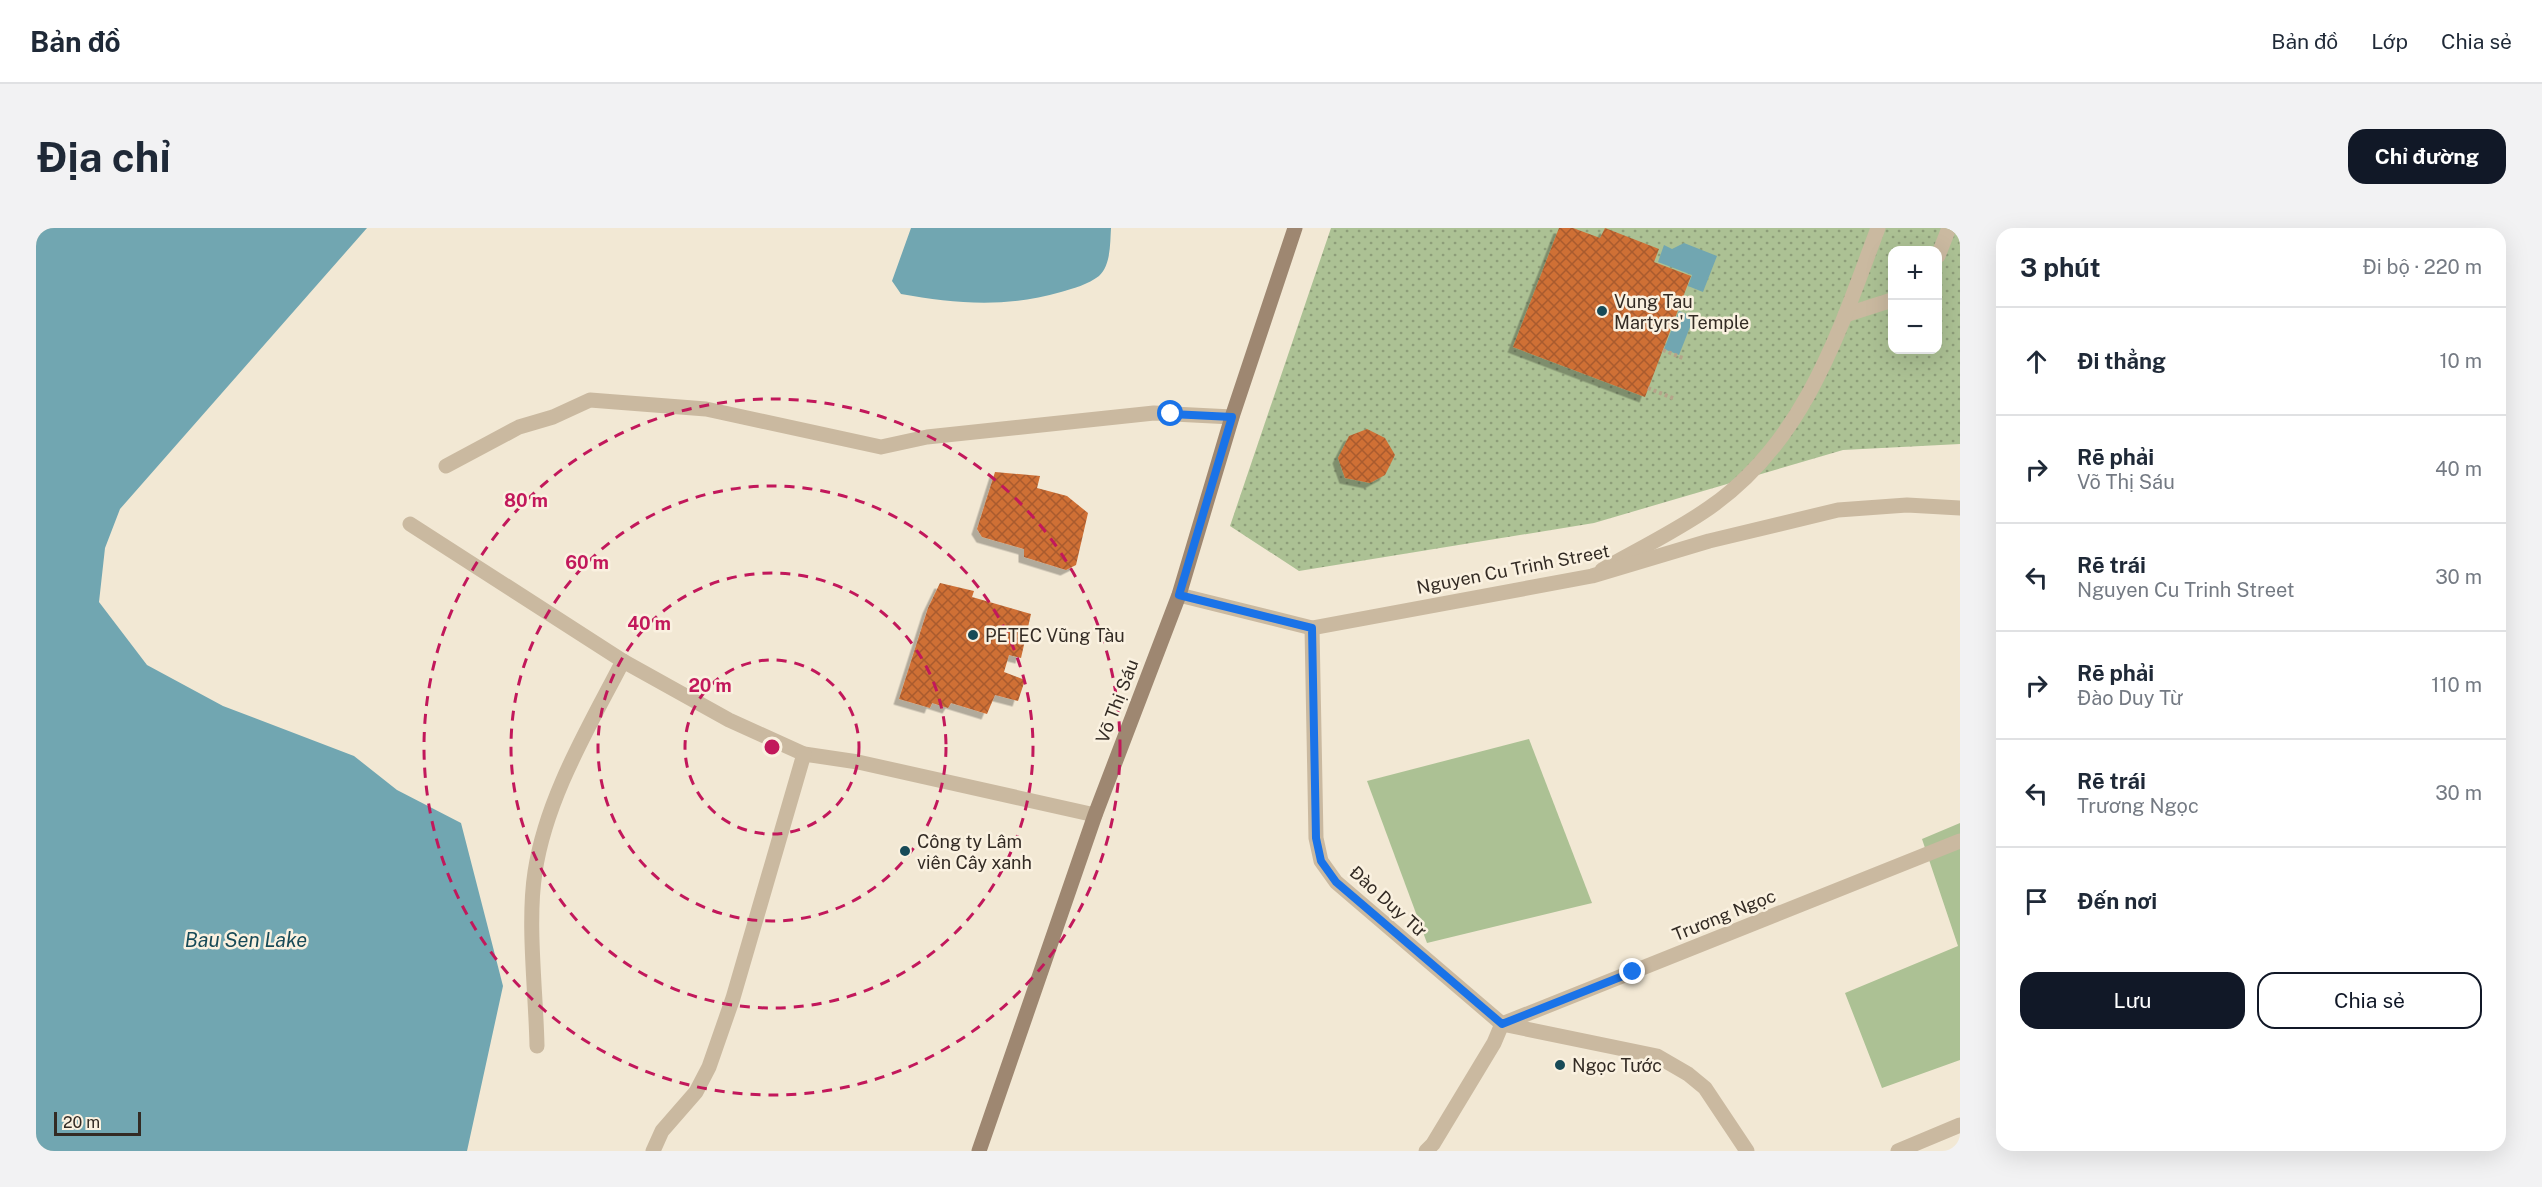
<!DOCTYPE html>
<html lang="vi">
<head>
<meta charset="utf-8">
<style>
	body { margin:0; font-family:"Public Sans",sans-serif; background:#f2f2f3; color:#1f2937 }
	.controls { position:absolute; right:18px; top:18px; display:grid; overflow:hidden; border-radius:12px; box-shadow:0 6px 24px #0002 }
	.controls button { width:54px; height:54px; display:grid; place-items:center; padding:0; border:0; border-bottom:2px solid #e0e1e3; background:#fff; color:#1f2937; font:30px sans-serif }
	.scale { position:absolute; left:18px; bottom:15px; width:87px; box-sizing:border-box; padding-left:6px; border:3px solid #332b24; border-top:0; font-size:16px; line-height:21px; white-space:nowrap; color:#332b24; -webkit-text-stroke:4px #faf1e0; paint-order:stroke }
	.stop { position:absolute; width:18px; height:18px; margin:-14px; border:4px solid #1a73e8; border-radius:50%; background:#fff }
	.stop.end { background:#1a73e8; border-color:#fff; box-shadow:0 2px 6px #0008 }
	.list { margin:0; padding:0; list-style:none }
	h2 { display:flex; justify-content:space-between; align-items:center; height:78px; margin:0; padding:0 24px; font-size:26px }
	h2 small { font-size:20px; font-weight:400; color:#747a83 }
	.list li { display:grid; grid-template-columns:39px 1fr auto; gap:18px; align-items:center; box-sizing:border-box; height:108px; padding:0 24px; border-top:2px solid #e0e1e3 }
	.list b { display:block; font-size:22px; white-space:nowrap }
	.list p { margin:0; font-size:20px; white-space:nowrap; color:#747a83 }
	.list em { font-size:20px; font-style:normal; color:#747a83 }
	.actions { display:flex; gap:12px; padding:18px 24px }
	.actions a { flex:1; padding:14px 0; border:2px solid #111827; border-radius:18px; text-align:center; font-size:21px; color:#111827 }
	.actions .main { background:#111827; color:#fff }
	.icon { flex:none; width:33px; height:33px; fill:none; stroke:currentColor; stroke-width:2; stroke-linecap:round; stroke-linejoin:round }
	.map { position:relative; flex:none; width:1924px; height:923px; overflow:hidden; border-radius:18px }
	header { display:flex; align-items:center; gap:36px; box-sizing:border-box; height:84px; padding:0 30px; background:#fff; border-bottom:2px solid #e0e1e3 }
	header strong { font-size:28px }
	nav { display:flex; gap:33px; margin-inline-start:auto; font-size:21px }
	.intro { display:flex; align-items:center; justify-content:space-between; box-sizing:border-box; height:144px; padding:0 36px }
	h1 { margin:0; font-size:42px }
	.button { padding:15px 27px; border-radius:18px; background:#111827; color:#fff; font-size:21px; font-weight:700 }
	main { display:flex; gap:36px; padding:0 36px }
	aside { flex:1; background:#fff; border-radius:18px; box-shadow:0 6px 24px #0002 }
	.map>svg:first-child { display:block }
</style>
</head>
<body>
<header>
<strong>Bản đồ</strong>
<nav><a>Bản đồ</a><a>Lớp</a><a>Chia sẻ</a></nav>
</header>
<div class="intro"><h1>Địa chỉ</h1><a class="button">Chỉ đường</a></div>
<main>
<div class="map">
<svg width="1924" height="923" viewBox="0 0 1924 923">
	<defs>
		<pattern id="park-dots" width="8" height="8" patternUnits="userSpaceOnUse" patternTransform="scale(1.5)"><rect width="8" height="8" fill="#acc194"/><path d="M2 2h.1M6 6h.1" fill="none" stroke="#8d9d79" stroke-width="1.8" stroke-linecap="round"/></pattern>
		<pattern id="building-cross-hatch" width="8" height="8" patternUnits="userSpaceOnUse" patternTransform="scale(1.5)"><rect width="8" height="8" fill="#cf6f35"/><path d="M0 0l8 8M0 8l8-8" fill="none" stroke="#a95b2d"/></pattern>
		<filter id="shadow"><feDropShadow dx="-5.5" dy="5.5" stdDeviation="0" flood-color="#0004"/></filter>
	</defs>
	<rect width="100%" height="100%" fill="#f2e8d4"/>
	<!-- green -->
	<g fill="#acc194">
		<polygon points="1493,511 1556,675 1391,715 1331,553"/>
		<polygon points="1924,595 1924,832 1846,860 1809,765 1922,718 1886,611"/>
	</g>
	<!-- park -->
	<path fill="url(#park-dots)" fill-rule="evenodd" d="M1295,0H1924V216L1807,222L1558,295L1263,343L1194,298ZM1856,22H1902V122H1856Z"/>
	<!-- water -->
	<g fill="#71a6b1">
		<polygon points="0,0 331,0 84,281 69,320 63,374 111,437 187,478 318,528 361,562 425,595 467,758 431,923 0,923"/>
		<path d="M875,0H1075C1074,15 1075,37 1063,48C1053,56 1036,61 1025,64C971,80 919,76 865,66L856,53Z"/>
		<polygon points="1648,15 1681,28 1667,64 1652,58 1656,47 1622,34 1628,17 1636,21"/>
		<polygon points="1643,83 1658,89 1643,127 1628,121"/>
	</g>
	<!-- building -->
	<g fill="url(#building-cross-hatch)" filter="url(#shadow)">
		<polygon points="1523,0 1537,0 1564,10 1569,0 1623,21 1618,34 1655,48 1609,169 1477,119"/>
		<polygon points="1331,201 1349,210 1359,227 1349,247 1334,255 1309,250 1302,230 1313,208"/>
		<polygon points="959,244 1004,248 1001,260 1031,268 1052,285 1040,337 1030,342 988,329 988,321 946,309 941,301"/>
		<polygon points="904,355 938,363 936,369 995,386 985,430 973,427 968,444 989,452 982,473 959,467 951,486 915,475 912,480 896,475 894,480 863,471 892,380"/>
	</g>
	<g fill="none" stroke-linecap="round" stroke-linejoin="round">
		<!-- path -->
		<g stroke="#b6a38a" stroke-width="4" stroke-dasharray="3 3" stroke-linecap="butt">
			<polyline points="1627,122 1649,131"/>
			<polyline points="1612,160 1639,171"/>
		</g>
		<!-- lane -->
		<g stroke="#cab9a0" stroke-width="15">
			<polyline points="1902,28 1913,0"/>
			<polyline points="1809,87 1856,72"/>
			<polyline points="410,238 483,199 517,189 554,172 670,181 845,219 891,209 1118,185 1196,189"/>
			<path d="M1566,342C1601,322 1640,303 1673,280C1769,214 1803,104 1842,0"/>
		</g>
		<!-- street -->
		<g stroke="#cab9a0" stroke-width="15">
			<polyline points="374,296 587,433 693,492 768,526 822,534 1059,587"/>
			<polyline points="1143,367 1276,400 1556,348 1673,313 1802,282 1871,277 1924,280"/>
			<polyline points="1276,400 1280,610 1285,633 1300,654 1466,796 1621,828 1652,846 1669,860 1711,923"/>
			<path d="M501,818C500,765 491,695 499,644C510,570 553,499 587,433"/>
			<polyline points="617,923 626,903 660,864 673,839 697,770 768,526"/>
			<polyline points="1390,923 1397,916 1458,815 1466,796 1924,613"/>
			<polyline points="1862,923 1924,897"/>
		</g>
		<!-- secondary -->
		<polyline stroke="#9e8771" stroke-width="15" points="943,923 1059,587 1143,367 1196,189 1259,0"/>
	</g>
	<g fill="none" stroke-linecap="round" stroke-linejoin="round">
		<!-- route -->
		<polyline stroke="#1a73e8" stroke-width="8" points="1135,186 1196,189 1143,367 1276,400 1280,610 1285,633 1300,654 1466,796 1597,744"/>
	</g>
	<!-- distance rings -->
	<g fill="none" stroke="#c2185b" stroke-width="3" stroke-dasharray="10 8">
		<circle cx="736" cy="519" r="87"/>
		<circle cx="736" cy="519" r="174"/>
		<circle cx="736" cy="519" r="261"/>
		<circle cx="736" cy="519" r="348"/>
	</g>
	<!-- markers -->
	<g fill="#174a57" stroke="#faf1e0" stroke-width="2">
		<circle cx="1566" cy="83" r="6"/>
		<circle cx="937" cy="407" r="6"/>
		<circle cx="869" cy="623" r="6"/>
		<circle cx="1524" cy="837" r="6"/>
	</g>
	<g text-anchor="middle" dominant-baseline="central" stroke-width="5" stroke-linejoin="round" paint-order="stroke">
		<!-- poi labels -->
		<g font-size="18" fill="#332b24" stroke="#faf1e0" text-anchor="start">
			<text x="1578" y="73">Vung Tau<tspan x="1578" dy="21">Martyrs' Temple</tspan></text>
			<text x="949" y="407">PETEC Vũng Tàu</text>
			<text x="881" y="613">Công ty Lâm<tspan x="881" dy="21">viên Cây xanh</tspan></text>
			<text x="1536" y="837">Ngọc Tước</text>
		</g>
		<!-- street labels -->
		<g font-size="18" fill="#332b24" stroke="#faf1e0">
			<text transform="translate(1477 341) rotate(-11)">Nguyen Cu Trinh Street</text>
			<text transform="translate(1081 473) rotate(-69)">Võ Thị Sáu</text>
			<text transform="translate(1352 673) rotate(42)">Đào Duy Từ</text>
			<text transform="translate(1688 687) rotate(-22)">Trương Ngọc</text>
		</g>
		<!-- water labels -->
		<g font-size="20" font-style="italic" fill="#174a57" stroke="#faf1e0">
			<text x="210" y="712">Bau Sen Lake</text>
		</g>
	</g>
	<circle cx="736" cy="519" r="9" fill="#c2185b" stroke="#faf1e0" stroke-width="3"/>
	<g font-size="18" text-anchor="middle" font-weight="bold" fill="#c2185b" stroke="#faf1e0" stroke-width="5" stroke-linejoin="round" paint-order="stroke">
		<text x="490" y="279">80 m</text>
		<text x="551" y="341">60 m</text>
		<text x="613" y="402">40 m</text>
		<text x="674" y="464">20 m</text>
	</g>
</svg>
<div class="controls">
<button>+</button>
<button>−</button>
</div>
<div class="scale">20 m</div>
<div class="stop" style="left:1135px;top:186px"></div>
<div class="stop end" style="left:1597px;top:744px"></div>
</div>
<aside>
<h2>3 phút<small>Đi bộ · 220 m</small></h2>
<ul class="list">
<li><svg class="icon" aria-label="ahead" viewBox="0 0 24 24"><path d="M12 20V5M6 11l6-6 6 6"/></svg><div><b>Đi thẳng</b></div><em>10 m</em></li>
<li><svg class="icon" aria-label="right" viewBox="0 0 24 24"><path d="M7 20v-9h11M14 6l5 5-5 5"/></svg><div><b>Rẽ phải</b><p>Võ Thị Sáu</p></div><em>40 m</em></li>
<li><svg class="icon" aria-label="left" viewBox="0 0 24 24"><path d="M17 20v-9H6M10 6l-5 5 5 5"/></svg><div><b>Rẽ trái</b><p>Nguyen Cu Trinh Street</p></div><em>30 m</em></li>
<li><svg class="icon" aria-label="right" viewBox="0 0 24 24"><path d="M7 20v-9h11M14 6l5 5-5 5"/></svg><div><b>Rẽ phải</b><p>Đào Duy Từ</p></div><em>110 m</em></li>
<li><svg class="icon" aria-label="left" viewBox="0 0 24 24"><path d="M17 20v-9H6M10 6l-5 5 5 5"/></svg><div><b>Rẽ trái</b><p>Trương Ngọc</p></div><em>30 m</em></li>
<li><svg class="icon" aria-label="arrive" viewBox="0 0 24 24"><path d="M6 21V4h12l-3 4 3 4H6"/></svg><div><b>Đến nơi</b></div></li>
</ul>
<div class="actions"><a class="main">Lưu</a><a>Chia sẻ</a></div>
</aside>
</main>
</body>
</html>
